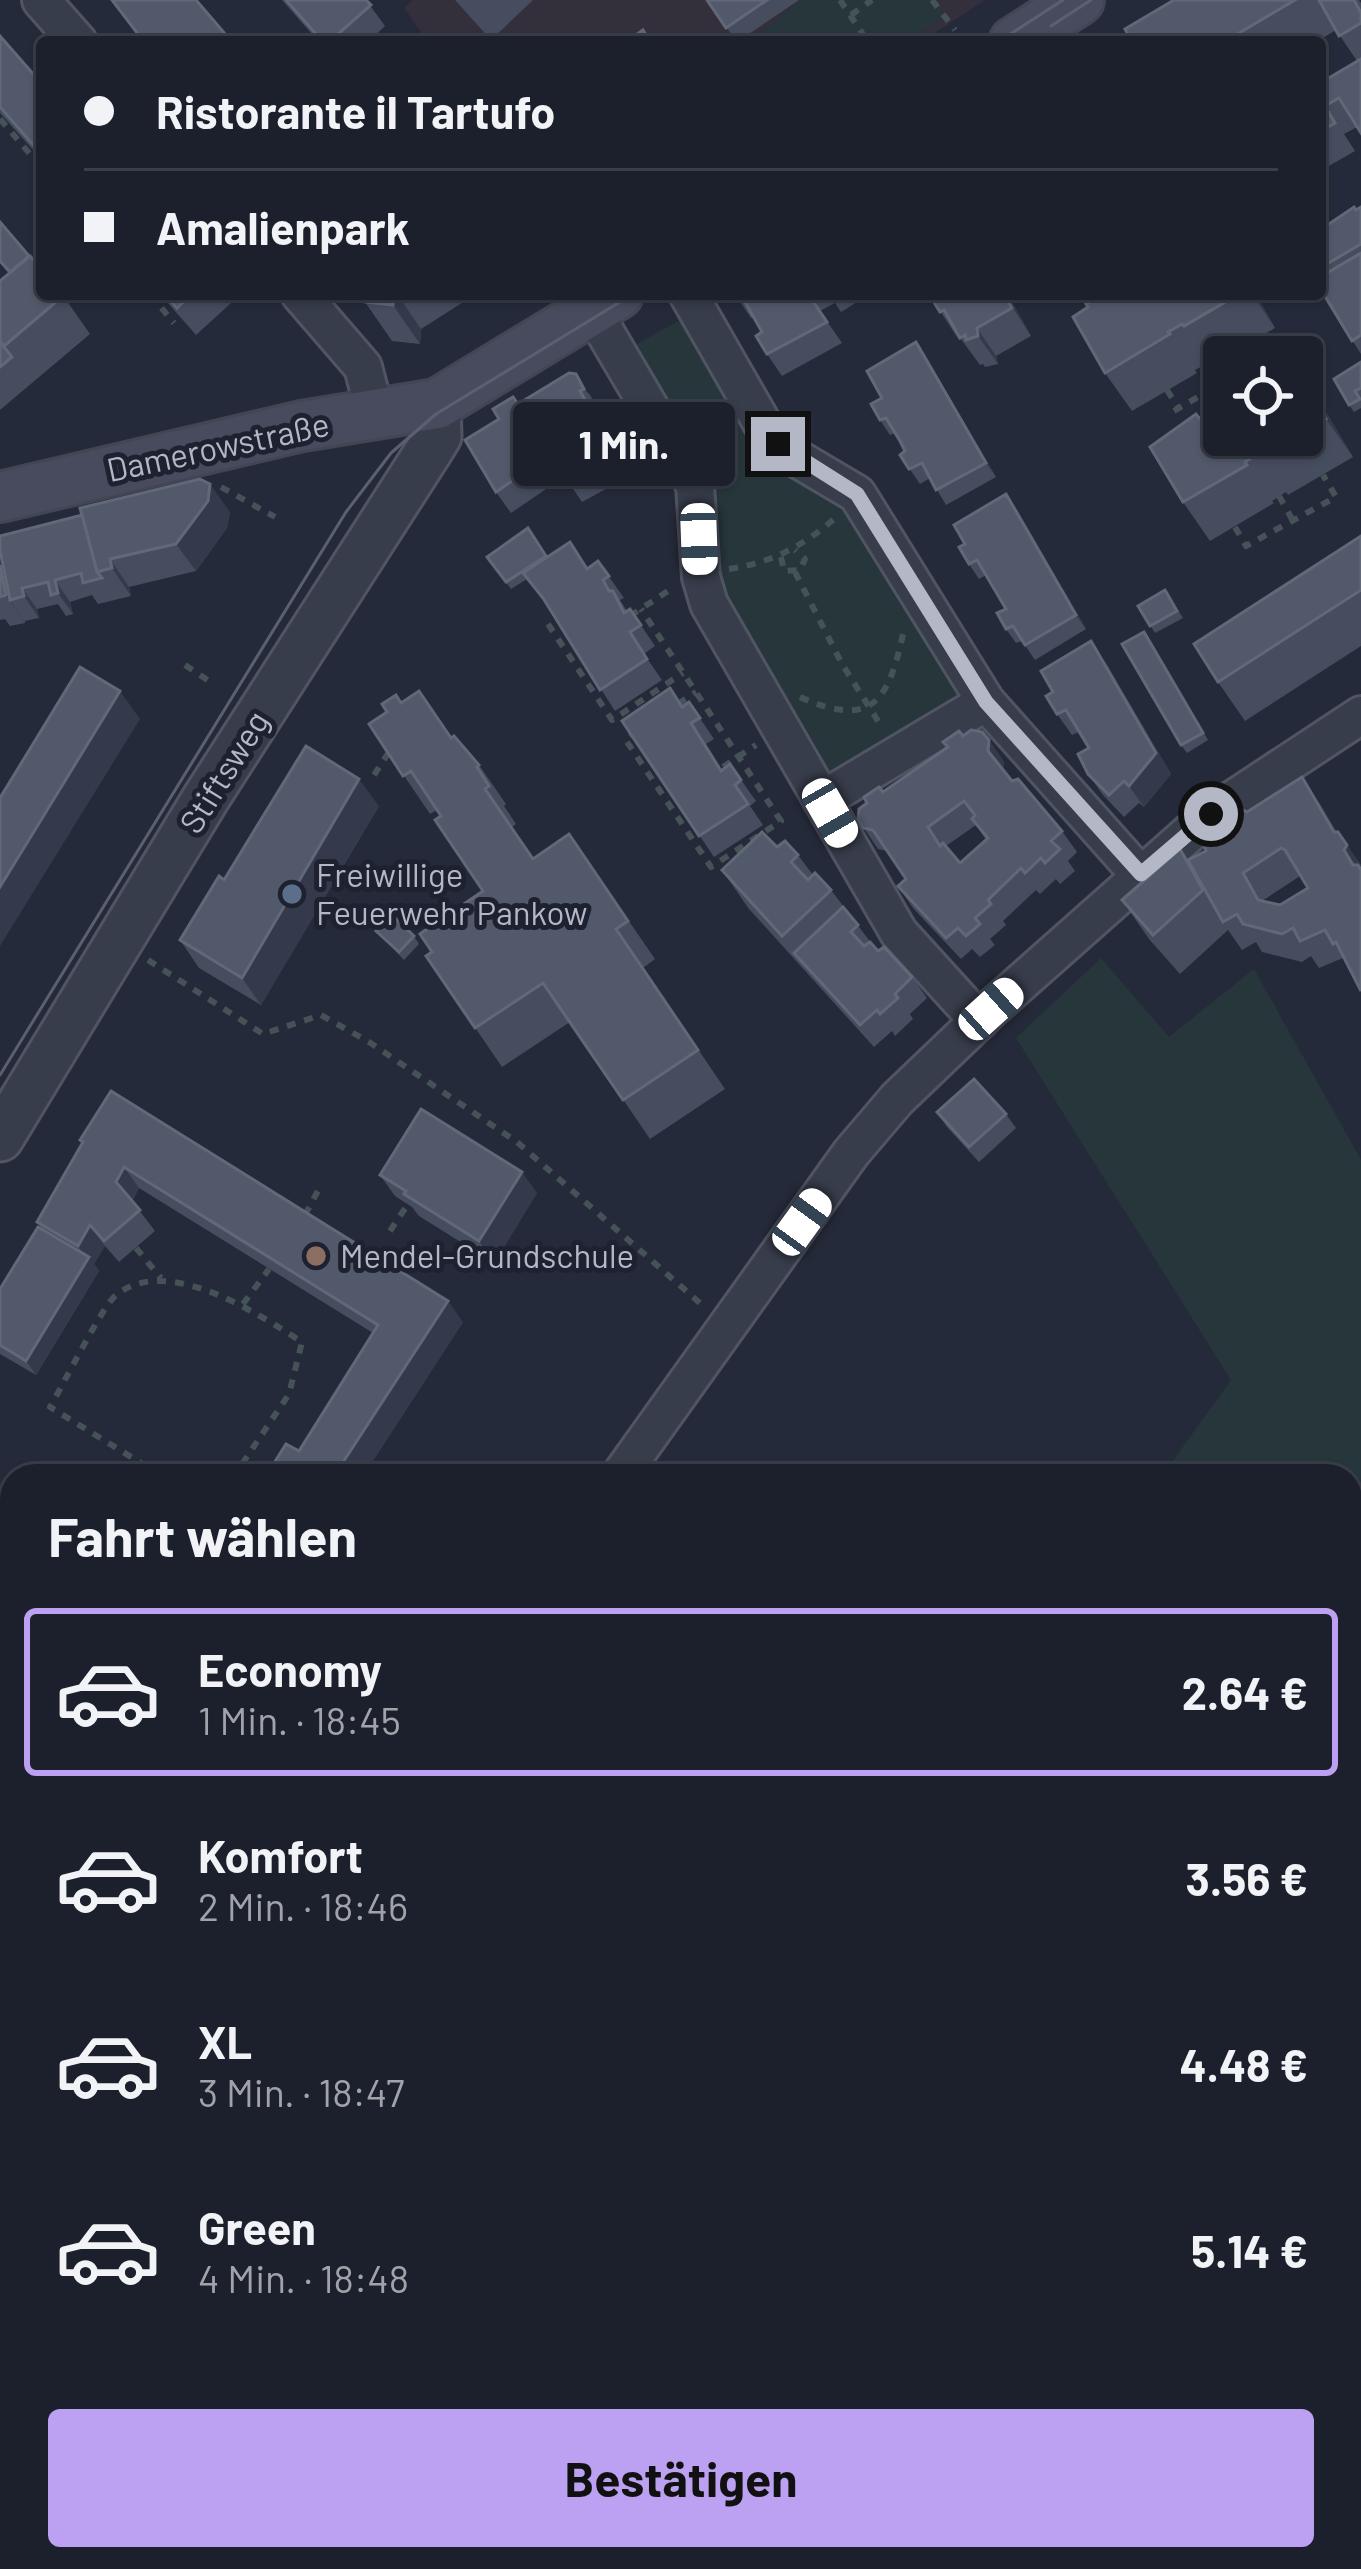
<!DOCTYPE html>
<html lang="de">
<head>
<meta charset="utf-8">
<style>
  :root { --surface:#1c202c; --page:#252834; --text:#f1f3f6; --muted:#a0a3a9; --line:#3a3e48; --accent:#bca0f2 }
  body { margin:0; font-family:Barlow,sans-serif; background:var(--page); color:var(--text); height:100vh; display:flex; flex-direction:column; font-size:45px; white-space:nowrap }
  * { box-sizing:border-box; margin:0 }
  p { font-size:39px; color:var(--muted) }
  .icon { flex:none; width:66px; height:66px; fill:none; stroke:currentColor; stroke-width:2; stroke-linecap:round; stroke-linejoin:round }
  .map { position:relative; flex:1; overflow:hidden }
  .side { position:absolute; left:0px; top:1464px; width:1362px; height:1107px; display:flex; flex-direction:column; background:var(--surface); border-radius:36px 36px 0 0; box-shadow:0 3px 9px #0004,0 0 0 3px var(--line) }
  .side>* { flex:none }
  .banner { position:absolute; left:36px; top:36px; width:1290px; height:264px; border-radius:12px; box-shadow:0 3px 9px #0004,0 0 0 3px var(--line); display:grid; align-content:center; height:264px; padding:0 48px; background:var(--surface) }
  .fabs { position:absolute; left:1203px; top:336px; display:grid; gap:24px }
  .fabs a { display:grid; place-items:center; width:120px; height:120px; border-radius:12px; background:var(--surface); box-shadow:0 3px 9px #0004,0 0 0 3px var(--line); font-size:60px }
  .end { position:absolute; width:54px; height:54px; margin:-27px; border:15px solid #b4b8c6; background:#111; box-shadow:0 0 0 6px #111 }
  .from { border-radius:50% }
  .bubble { position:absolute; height:84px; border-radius:12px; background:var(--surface); box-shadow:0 3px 9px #0004,0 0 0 3px var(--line); font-size:39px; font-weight:700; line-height:84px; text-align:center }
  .car { position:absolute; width:36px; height:72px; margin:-36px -18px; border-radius:15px; box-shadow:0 0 9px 3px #0007; background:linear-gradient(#fff 24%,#345 0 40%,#fff 0 76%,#345 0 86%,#fff 0) }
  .banner b { display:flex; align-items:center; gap:42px; height:114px; font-size:45px }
  .banner b+b { border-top:3px solid var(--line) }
  .banner i { width:30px; height:30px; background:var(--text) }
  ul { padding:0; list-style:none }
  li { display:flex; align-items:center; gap:36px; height:168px; margin:0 24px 18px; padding:0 24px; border:6px solid transparent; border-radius:12px }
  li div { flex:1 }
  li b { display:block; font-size:45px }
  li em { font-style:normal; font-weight:700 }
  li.on { border-color:var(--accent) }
  li>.icon { width:108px; height:108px; stroke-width:1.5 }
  h2 { padding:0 48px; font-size:54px; line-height:144px }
  .primary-button { display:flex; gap:24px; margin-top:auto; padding:24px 48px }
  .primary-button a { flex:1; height:138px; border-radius:12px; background:var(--accent); color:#111; font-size:48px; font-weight:700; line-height:138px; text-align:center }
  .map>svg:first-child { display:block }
  .medical { fill:#33303c }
  .green { fill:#27363b }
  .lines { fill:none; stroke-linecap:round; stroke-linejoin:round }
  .service-casing { stroke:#515563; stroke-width:24 }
  .minor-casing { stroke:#515563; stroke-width:42 }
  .tertiary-casing { stroke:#515563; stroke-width:51 }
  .secondary-casing { stroke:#424654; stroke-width:54 }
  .path { stroke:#455358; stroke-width:6; stroke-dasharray:9 9; stroke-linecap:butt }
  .service { stroke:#383d4b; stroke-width:18 }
  .minor { stroke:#383d4b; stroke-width:36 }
  .tertiary { stroke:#383d4b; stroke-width:45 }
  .secondary { stroke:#474b5d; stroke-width:48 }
  .tram { stroke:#5b6071; stroke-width:3 }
  .wall { fill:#464d5f; fill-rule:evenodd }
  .shaded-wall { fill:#343a4b }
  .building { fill:#52596a; stroke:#616878; stroke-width:3; fill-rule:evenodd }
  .route { stroke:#b4b8c6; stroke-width:15 }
  .service-dot { fill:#5c6f8a; stroke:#1e2230; stroke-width:4.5 }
  .education-dot { fill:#8d6e63; stroke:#1e2230; stroke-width:4.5 }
  .labels { text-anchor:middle; stroke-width:10; stroke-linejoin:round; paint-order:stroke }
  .street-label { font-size:33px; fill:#b4b8c6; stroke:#1e2230 }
  .poi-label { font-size:33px; fill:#b4b8c6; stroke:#1e2230; text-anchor:start }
</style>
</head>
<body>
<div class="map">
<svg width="1361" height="2569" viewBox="0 0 1361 2569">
  <rect width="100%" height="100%" fill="#252a3a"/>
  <path class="medical" d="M413,0H985L921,42H428L404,8Z"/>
  <g class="green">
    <path d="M801,0H932L945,16L907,42H750Z"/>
    <path d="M682,319L857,515L965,695L826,779L718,598L630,348Z"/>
    <path d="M1101,958L1169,1037L1254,969L1361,1160V2569H0V2411L12,2394V2559H1350V1476H1162L1231,1380L1016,1038Z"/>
  </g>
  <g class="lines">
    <defs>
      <path id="service" d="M0,2227L12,2236"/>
      <g id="minor">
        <path d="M41,0L78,42"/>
        <path d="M300,294L363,367L375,413"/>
        <path d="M688,294L766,430L791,455L857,494L986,702L1140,875"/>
        <path d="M592,310L695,485L701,577L709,604L899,933L979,1021"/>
        <path d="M822,800L986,702"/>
        <path d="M620,1476L851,1153L897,1099L991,1009L1211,814L1361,715"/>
        <path d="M0,2345L12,2328"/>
      </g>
      <path id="tertiary" d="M0,1138L206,798L430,449L438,436L437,404"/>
      <g id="secondary">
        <path d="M1014,42L1079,0"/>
        <path d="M0,497L302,426L437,404L618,294"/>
      </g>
    </defs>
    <use href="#service" class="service-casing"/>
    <use href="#minor" class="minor-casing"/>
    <use href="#tertiary" class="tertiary-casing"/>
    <use href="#secondary" class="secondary-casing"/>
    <g class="path">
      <path d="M840,0L868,42"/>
      <path d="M932,0L955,30"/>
      <path d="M851,15L872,0"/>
      <path d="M0,119L42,168"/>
      <path d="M150,294L174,323"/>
      <path d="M1247,344L1255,357"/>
      <path d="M1202,366L1224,402"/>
      <path d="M1167,390L1179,409"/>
      <path d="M1174,411L1224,382"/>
      <path d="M221,487L275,517"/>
      <path d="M1279,496L1292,519"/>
      <path d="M1235,527L1246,546L1336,497L1323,475"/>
      <path d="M781,557L784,571L800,570L805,559L795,550"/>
      <path d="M729,569C770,563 802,547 834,519"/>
      <path d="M795,572L842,664L883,729"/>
      <path d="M630,616L671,589"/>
      <path d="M548,624L612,720L683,673"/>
      <path d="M185,665L209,681"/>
      <path d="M800,697C876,731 889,697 904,630"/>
      <path d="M678,704L696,692"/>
      <path d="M637,731L625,739L711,867L781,821L641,609"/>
      <path d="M723,767L756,745"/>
      <path d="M374,775L391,749"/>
      <path d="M148,960L263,1034L321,1015L369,1042L517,1142L701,1304"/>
      <path d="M305,1215L320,1187"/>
      <path d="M390,1231L408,1204"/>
      <path d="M136,1248L161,1278"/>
      <path d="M243,1304L269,1269"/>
      <path d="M162,1476L50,1407C62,1387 103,1305 116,1295C167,1254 257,1313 302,1342L289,1394L234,1476"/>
      <path d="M0,1611L12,1620"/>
      <path d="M0,1950L12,1960"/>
      <path d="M0,2071L12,2052"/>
      <path d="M0,2517L12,2541"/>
      <path d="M21,2559L26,2569"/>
      <path d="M145,2559L150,2569"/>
      <path d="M535,2559L540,2569"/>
    </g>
    <use href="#service" class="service"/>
    <use href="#minor" class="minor"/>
    <use href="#tertiary" class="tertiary"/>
    <use href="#secondary" class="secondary"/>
    <g class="tram">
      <path d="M1051,26L1091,0"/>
      <path d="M998,42L1063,0"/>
      <path d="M0,1075L346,512L391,453L436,414L633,294"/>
    </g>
  </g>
  <g class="wall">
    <path d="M282,0H366L385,26L368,42H319Z"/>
    <path d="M455,0H533L491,40Z"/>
    <path d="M707,0H799L737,42Z"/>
    <path d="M1174,0H1359L1361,3V133L1357,127L1344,134L1355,151L1320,171V98L1357,61L1336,30L1316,42H1132Z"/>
    <path d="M0,36L42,84V160L0,113Z"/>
    <path d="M1361,207V354L1320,290V230Z"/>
    <path d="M0,222L62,294L90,334L0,410V281L9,274L0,263Z"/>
    <path d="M160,294H224L231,303L196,335Z"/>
    <path d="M366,294H476L421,329L420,344L392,341L365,302Z"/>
    <path d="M735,294H878L864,302L862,299L841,312L835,303L820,311L842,343L782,376L767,354L762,332L754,317L751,318Z"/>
    <path d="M929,294H1007L1031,336L996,356L998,364L985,367L983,364L980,365L961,339L959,340Z"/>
    <path d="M1103,294H1256L1275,328L1211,365L1209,362L1195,370L1197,373L1132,411L1105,373L1088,307Z"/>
    <path d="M926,357L996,477L946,505L930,478L920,484L900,455L905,451L895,433L890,435L880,420L882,398Z"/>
    <path d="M1361,362V408L1354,412L1349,405Z"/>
    <path d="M569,373L590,395L599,410L595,413L630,476L582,502L559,468L546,475L552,485L511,513L496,492L518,404Z"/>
    <path d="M1302,376L1320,402L1353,457L1288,495L1286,492L1272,501L1274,503L1210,541L1183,502L1199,418L1224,435H1302Z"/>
    <path d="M1016,508L1086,629L1035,660L1022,641L1016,643L1006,629V609L986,575L979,579L969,564Z"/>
    <path d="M230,512L227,528L196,571L129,587L131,596L98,604L92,595L70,602L73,614L66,616L58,604L37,609L39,618L25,621V623L10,626L5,619L0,620V536Z"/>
    <path d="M1361,536V646L1245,721L1218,682Z"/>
    <path d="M487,557H547L588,568L598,561L624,598L620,600L627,611L630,609L655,646L644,654L662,680L615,711L550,610L527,579L511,589Z"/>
    <path d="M1165,590L1183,618L1155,633L1138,606Z"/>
    <path d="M1149,639L1208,740L1187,753L1181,745Z"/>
    <path d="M1106,663L1171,774L1144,807L1139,803L1124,817L1103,795L1088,774L1089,748L1079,732L1072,735L1057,714Z"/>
    <path d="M689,702L714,739L706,744L722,770L741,780L756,801L750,806L763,825L714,857L622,721L683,706Z"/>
    <path d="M402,703L452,737L479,765L506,804L504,806L516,824L512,827L534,859L569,834L655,959L643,968L725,1089L650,1139L570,1022L502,1067L426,956L432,952L483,891L437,810L430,814L369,724Z"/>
    <path d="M963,736L989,740L1004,762L1003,770L1062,831L1077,852L1068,861L1075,871L1060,884L1056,879L1040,894L1036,890L1003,921L1006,925L990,939L995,945L980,957L972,949L961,959L913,908L898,886L906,879L887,851L878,849L858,819L883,792ZM976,825L986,840L960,863L946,846Z"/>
    <path d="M1302,777L1337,832L1361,865V991L1343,958L1319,968L1311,956L1302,962L1262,952L1256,942L1242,950L1228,930L1180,974L1149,939L1122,900L1206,851L1218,831ZM1300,876L1308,888L1280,905L1262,901Z"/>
    <path d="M379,806L261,1005L199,968L180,940L224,880Z"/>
    <path d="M777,847L798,855L813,875L831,890L872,944L912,977L927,998L910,1014L913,1019L895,1036L892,1031L874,1047L749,909L722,870Z"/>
    <path d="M376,931L414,936L419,944L404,960Z"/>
    <path d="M937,1112L1006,1114L1016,1128L979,1162L947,1127Z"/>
    <path d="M80,1140L463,1322L363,1476H266L299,1451L373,1333L139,1188L132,1201L155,1231L119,1262L105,1246L94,1264L99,1271L36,1375L0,1354V1289L42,1229L37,1222L82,1143Z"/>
    <path d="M380,1175L537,1193L494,1263L419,1216L412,1207L395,1196Z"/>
    <path d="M0,1648L12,1657V1727L0,1718Z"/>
    <path d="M12,1793V1883L0,1870V1811Z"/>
    <path d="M12,2088V2218L0,2209V2105Z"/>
  </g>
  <g class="shaded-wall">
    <path d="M394,294H397L421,329L420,344L393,305Z"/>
    <path d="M1004,294H1007L1014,305L1031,336Z"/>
    <path d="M1252,294H1256L1275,328Z"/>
    <path d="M977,328L996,356L998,364L978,336Z"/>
    <path d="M916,342L926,357L996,477L986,463Z"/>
    <path d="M1302,376L1320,402L1353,457L1326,419Z"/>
    <path d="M580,391L595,413L630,476L616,455Z"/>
    <path d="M210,484L230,512L227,528L196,571L176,544Z"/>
    <path d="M1006,494L1016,508L1086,629L1076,615Z"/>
    <path d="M0,540L10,600L25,623L6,595L0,565Z"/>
    <path d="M110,559L129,587L131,596L112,568Z"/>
    <path d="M55,580L70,602L73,614L58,593Z"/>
    <path d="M22,588L37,609L39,618L24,596Z"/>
    <path d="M1091,641L1106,663L1171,774L1144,807L1129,786Z"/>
    <path d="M120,691L140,719L0,946V887Z"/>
    <path d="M989,740L1004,762L1003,772L988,751Z"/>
    <path d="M1302,777L1321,805L1346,847L1338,832L1361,865V876Z"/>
    <path d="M359,779L379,806L261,1005L242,978Z"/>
    <path d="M124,1167L139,1188L130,1203L116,1182Z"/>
    <path d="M522,1172L537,1193L494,1263L479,1241Z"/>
    <path d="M90,1225L105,1246L94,1264L99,1271L36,1375L26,1361L87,1259L78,1246Z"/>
    <path d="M448,1301L463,1322L363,1476H338L336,1473Z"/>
    <path d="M0,1984L10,1999L0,2014Z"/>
    <path d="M12,2166V2216L0,2199V2183Z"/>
  </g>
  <g class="building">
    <path d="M112,0H196L232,42H144Z"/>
    <path d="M286,0H366L371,5L329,42H323Z"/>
    <path d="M707,0H767L726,28Z"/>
    <path d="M1174,0H1295L1224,42H1132L1125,29Z"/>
    <path d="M1319,0H1354L1361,13V23L1339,36Z"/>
    <path d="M643,30L650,42H626Z"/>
    <path d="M0,36L42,84V155L0,107Z"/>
    <path d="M1361,59V133L1339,98L1325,106L1335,123L1320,132V98L1324,96L1322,82Z"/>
    <path d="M1354,207L1356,210L1361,207V244L1320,268V230Z"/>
    <path d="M0,222L29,256L10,272L0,261Z"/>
    <path d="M1361,253V335L1352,341L1320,288V277Z"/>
    <path d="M30,256L42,270V294H62L63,296L4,346L0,341V281Z"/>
    <path d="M164,294H191L177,308Z"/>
    <path d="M366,294H394L393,305L365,302Z"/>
    <path d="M735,294H808L827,322L767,354L756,336L762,332L741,295L736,297Z"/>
    <path d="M929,294H1004L1012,308L977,328L978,336L966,340L965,335L960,338L944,310L940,312Z"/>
    <path d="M1103,294H1239L1184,326L1182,324L1168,332L1170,334L1105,373L1073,317L1088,307L1086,304Z"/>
    <path d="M0,342L12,357L0,367Z"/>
    <path d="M916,342L986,463L936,490L922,463L909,469L900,455L905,451L900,441L886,418L880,420L871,404L882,398L867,371Z"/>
    <path d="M1361,362V388L1355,391L1360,399L1349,405L1334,379Z"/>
    <path d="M569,373L576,374L584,389L580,391L616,455L567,480L546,446L531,454L537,464L496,492L465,440L499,419L493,409L513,397L518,404Z"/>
    <path d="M1302,378L1326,419L1302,432Z"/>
    <path d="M1224,408V435H1298L1261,456L1259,453L1245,462L1247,465L1183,502L1150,447L1196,414L1199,418Z"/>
    <path d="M200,479L210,484L208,501L176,544L110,559L112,568L97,572L80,508Z"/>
    <path d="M1006,494L1076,615L1025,645L1013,626L1006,629L997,613L1006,609L977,560L969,564L959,547L965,544L954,525Z"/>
    <path d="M82,515L97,572L102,578L83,583L81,573L55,580L58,593L51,595L48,582L22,588L24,596L10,600L0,550V536Z"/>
    <path d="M528,528L546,556L506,582L487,557Z"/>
    <path d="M1361,536V590L1218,682L1194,644Z"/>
    <path d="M570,542L587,569L598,561L609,576L603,580L609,591H613L624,613L630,609L641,625L630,632L647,659L600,690L543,598L523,573Z"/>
    <path d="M0,565L6,595L0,597Z"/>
    <path d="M1165,590L1177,611L1150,626L1138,606Z"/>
    <path d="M1144,632L1203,733L1181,745L1122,644Z"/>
    <path d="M1091,641L1156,753L1129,786L1124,781L1109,795L1088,774L1078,754L1089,748L1066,710L1057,714L1046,696L1053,692L1041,671Z"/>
    <path d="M80,667L120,691L0,887V798Z"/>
    <path d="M670,688L682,707L689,702L700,718L691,723L721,771L730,764L741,780L735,785L748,804L699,836L622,721Z"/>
    <path d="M419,691L451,738L454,736L479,765L477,767L489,786L485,789L533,859L569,834L628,921L616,929L698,1050L623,1100L543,983L475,1028L426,956L432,952L420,934L483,891L435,820L441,816L411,771L403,776L369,724L387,712L382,704L396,695L401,703Z"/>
    <path d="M971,730L982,732L989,740L988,751L1012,781L1018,779L1062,831L1051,841L1060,849L1045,863L1041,858L1025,873L1021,868L988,900L991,904L975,918L980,924L966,936L958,928L946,938L898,886L906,879L873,830L863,828L858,819L859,809L867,803L864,797L879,787L883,792L948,747L943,742L959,731L963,736ZM964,801L975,815L972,819L988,838L960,863L943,843L940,846L928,827Z"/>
    <path d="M306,746L359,779L242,978L180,940L219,876L224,880Z"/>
    <path d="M1302,777L1334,832H1338L1347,845L1344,850L1353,865H1358L1361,870V991L1336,942L1333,944L1325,930L1300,941L1293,928L1282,934L1243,924L1237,914L1223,922L1188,860L1206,851L1202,837L1218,831L1231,823V818L1243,810L1247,812ZM1281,848L1285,850L1308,888L1280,905L1258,900L1243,873Z"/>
    <path d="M762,832L777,847L785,841L798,855L791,862L808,880L815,873L831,890L782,936L722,870Z"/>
    <path d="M1180,849L1203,890L1153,935L1122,900Z"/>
    <path d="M843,907L858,925L851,932L864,946L870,942L878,951L884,947L912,977L895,994L898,998L880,1014L877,1010L860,1025L794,953Z"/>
    <path d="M392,915L414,936L399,952L376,931Z"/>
    <path d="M974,1079L1006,1114L969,1147L937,1112Z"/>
    <path d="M111,1091L448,1301L336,1473L341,1476H266L286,1444L299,1451L378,1325L124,1167L116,1182L140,1210L104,1241L90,1225L78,1246L37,1222L83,1142L80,1140Z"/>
    <path d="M421,1109L522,1172L479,1241L404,1194L406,1191L380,1175Z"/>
    <path d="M38,1227L89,1257L26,1361L0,1345V1289Z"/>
    <path d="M0,1648L12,1657V1713L0,1704Z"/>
    <path d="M12,1793V1863L0,1855V1811Z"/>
    <path d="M1361,1912V1994L1350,1978V1920Z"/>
    <path d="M12,2088V2166L0,2183V2105Z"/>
    <path d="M1361,2247V2338L1350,2322V2254Z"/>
  </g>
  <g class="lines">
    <path class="route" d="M778,444L857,494L986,702L1141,874L1211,814"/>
  </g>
  <circle class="service-dot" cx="292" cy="894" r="12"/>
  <circle class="education-dot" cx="316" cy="1256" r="12"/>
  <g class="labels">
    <g class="street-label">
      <text transform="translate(218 447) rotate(-12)" y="12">Damerowstraße</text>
      <text transform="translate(224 772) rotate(-58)" y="12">Stiftsweg</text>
    </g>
    <g class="poi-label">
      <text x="316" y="887">Freiwillige<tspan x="316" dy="38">Feuerwehr Pankow</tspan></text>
      <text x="340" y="1268">Mendel-Grundschule</text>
    </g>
  </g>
</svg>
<div class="fabs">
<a><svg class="icon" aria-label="locate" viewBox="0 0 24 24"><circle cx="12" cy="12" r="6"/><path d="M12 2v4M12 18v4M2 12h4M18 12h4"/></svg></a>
</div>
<i class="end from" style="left:1211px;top:814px"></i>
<i class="end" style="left:778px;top:444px"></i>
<div class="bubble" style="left:513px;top:402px;width:222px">1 Min.</div>
<i class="car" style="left:699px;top:539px;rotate:178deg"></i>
<i class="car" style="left:830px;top:813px;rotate:150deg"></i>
<i class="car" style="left:991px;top:1009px;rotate:48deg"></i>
<i class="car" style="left:802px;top:1222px;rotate:36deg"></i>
<div class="banner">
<b><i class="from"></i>Ristorante il Tartufo</b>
<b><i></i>Amalienpark</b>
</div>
<section class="side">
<h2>Fahrt wählen</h2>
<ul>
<li class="on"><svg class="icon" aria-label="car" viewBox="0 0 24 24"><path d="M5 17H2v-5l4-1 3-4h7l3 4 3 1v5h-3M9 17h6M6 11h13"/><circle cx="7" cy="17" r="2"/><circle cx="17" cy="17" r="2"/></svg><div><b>Economy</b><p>1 Min. · 18:45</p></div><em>2.64 €</em></li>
<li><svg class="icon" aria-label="car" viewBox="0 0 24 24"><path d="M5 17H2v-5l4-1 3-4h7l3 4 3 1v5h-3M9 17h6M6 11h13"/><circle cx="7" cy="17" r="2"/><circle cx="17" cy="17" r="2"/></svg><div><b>Komfort</b><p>2 Min. · 18:46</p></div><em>3.56 €</em></li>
<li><svg class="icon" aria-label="car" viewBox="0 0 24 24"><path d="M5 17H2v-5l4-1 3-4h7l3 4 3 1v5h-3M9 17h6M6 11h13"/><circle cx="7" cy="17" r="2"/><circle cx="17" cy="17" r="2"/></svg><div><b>XL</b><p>3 Min. · 18:47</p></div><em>4.48 €</em></li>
<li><svg class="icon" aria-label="car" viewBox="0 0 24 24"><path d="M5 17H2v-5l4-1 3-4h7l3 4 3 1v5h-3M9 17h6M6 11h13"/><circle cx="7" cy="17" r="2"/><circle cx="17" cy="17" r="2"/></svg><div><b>Green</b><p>4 Min. · 18:48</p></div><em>5.14 €</em></li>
</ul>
<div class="primary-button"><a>Bestätigen</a></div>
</section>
</div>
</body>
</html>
